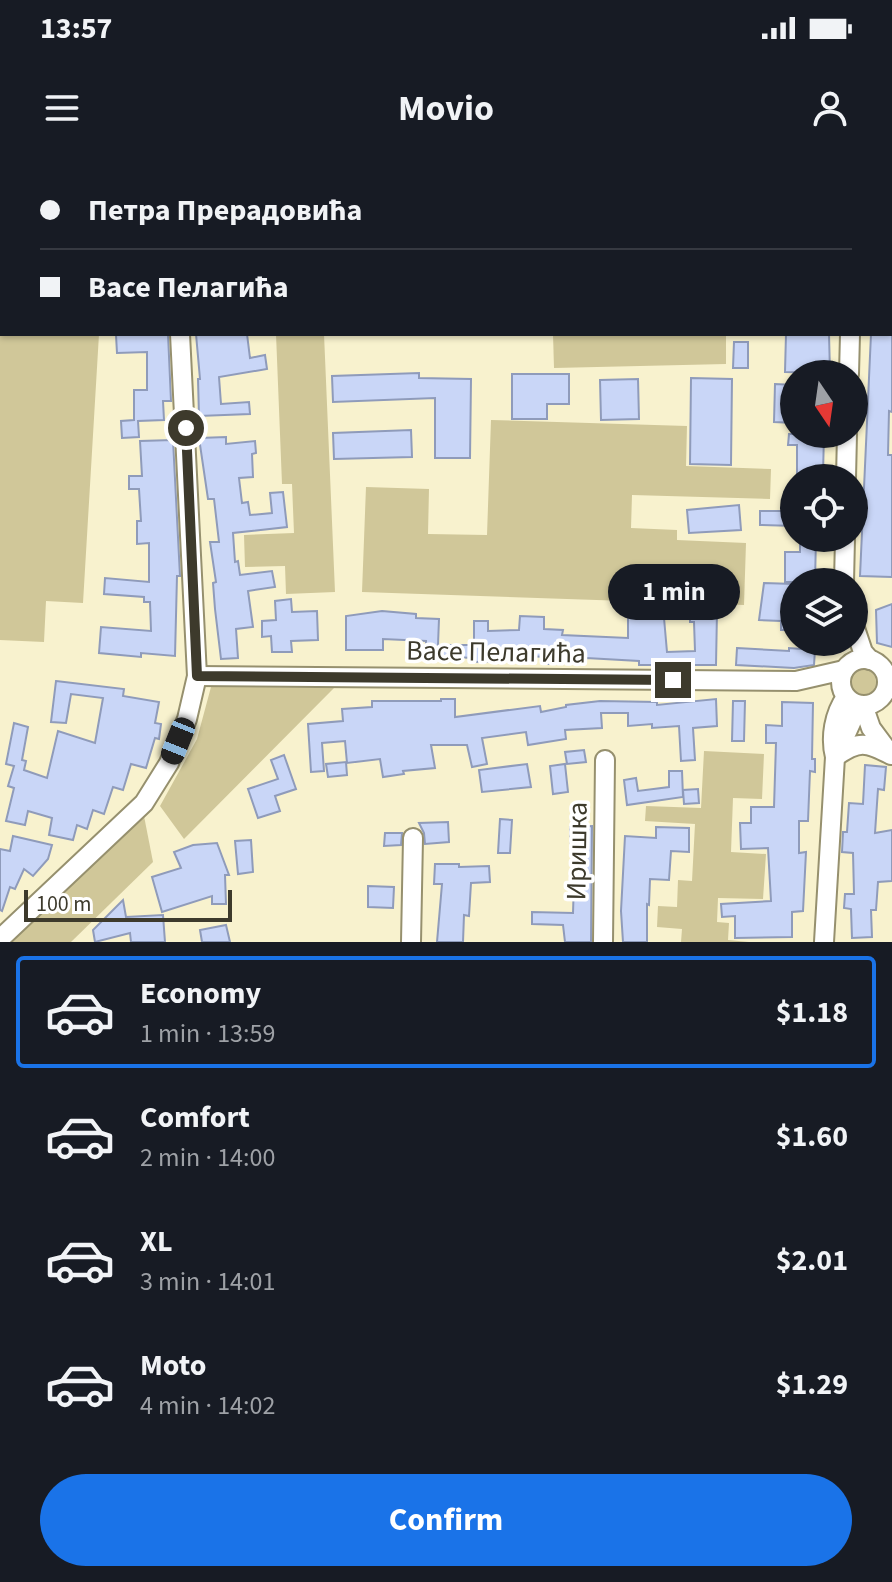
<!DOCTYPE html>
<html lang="en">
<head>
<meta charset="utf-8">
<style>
  :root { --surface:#171b24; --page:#242831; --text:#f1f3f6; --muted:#9ea1a6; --line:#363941; --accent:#1a73e8 }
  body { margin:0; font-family:"Source Sans 3",sans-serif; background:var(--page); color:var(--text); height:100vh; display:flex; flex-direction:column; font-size:30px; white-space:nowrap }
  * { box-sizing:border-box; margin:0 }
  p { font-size:26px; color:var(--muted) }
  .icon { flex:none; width:44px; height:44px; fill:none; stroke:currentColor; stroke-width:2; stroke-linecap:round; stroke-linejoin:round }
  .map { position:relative; height:782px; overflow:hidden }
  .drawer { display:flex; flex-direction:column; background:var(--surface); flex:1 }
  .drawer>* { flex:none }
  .banner { position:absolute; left:0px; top:0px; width:892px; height:176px; box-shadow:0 2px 6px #0004; display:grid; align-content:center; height:176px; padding:0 40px; background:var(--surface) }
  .needle { width:52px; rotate:167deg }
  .fabs { position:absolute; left:780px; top:200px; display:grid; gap:16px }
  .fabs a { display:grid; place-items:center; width:88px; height:88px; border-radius:50%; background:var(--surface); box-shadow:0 2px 6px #0004; font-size:40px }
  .scale { position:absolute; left:24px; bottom:20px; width:208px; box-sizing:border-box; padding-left:8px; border:4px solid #3d3a2c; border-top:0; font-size:22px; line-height:28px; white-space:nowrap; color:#3d3a2c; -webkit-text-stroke:6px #fff; paint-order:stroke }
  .end { position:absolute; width:36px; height:36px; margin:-18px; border:10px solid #3d3a2c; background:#fff; box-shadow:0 0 0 4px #fff }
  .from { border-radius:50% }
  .bubble { position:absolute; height:56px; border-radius:28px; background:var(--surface); box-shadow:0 2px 6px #0004; font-size:26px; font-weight:700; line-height:56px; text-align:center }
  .car { position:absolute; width:24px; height:48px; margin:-24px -12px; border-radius:10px; box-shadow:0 0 6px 2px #0007; background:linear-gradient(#222 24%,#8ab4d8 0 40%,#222 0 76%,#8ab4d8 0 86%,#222 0) }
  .banner b { display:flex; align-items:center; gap:28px; height:76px; font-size:30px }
  .banner b+b { border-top:2px solid var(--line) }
  .banner i { width:20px; height:20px; background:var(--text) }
  ul { padding:14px 0 0; list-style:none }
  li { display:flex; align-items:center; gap:24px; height:112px; margin:0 16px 12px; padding:0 24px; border:4px solid transparent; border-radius:8px }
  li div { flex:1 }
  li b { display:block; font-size:30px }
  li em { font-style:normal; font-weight:700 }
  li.selected { border-color:var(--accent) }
  li>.icon { width:72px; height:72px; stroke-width:1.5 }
  .cta { display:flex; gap:16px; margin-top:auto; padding:16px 40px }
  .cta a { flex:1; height:92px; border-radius:48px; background:var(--accent); color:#fff; font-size:32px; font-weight:700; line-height:92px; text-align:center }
  .status { display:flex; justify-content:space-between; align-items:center; height:56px; padding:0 40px; background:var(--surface); direction:ltr }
  .status svg { height:22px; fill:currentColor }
  header { display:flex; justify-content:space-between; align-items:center; height:104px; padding:0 40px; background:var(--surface); font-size:36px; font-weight:700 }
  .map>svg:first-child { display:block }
  .green { fill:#d0c799 }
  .building { fill:#c9d6f7; stroke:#8f9bba; stroke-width:2 }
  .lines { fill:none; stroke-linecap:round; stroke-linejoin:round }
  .minor-casing { stroke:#96906e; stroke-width:22 }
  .minor { stroke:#fff; stroke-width:18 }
  .route { stroke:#3d3a2c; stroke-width:10 }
  .labels { text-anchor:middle; stroke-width:7; stroke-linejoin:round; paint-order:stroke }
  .street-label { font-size:28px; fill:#3d3a2c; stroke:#fff }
</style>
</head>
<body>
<div class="status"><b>13:57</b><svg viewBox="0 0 49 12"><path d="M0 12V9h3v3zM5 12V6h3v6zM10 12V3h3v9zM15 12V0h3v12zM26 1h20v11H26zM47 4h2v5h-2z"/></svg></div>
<header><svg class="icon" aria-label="menu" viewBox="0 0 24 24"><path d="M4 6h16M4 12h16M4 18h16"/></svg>Movio<svg class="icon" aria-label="person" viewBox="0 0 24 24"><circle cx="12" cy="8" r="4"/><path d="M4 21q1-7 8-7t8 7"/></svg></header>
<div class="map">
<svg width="892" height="782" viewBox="0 0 892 782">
  <rect width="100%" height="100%" fill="#f8f2ce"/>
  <g class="green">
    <path d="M0,71L2,174H99L83,443L46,441L44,482L0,480Z"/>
    <path d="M276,174H324L335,432L286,434L285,406L245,407L244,375L294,373L292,324H282Z"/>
    <path d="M553,174H726V204L554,208Z"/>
    <path d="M491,260L687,266L686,306L771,309L770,339L632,335L631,368L677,370V380L746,383L744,445L362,432L366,327L429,329L428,374L487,375Z"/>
    <circle cx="863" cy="522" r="13"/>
    <path d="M211,527L334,528L184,679L160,646L197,579Z"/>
    <path d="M704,591L764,594L762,639L733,638L731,692L766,694L763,739L718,738L717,762L729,763L728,780L749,782H681L682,769L657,767L658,746L677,747L678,720L692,721L695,664L645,661L646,646L701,648Z"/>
    <path d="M144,656L153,702L71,782H8Z"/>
  </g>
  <g class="building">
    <path d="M168,174L171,241H163L164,260L138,261L139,277L122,278L121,261L134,260V230H147V192L117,193L116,175Z"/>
    <path d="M196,174H247L250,198L265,195L267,209L219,217L221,244L249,242L250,254L199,256L198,219H200Z"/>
    <path d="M786,174H829L830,213L785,212Z"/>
    <path d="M871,174H892V252L889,251L888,295H892V417L860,416Z"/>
    <path d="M734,182H748V208H733Z"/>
    <path d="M419,213V218L471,219L470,298H435V238L333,242L332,216Z"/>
    <path d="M512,214H569V244H547V259H512Z"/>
    <path d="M691,218L732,219L731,305L690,304Z"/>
    <path d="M638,219L639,259L601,260L600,220Z"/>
    <path d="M775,224L794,225V263L774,262Z"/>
    <path d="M411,270L412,297L334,299L333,273Z"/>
    <path d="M789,274H824L823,314L797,313V285H788Z"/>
    <path d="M226,277V284L255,281L256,293L252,294L253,317L239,318L242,343L248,342L250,355L272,353L270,333L283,332L287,367L233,373L235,402L238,401L240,415L272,411L275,427L248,431L253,467L236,469L238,498L221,499L215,449L213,423L216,422L210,382H219L214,339H208L199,278Z"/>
    <path d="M173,280L180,416H177L175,496L141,493V497L99,493L101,467L151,471L150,442H144V437L104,434L105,418L149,422V383L137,384V361H141L139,329H129V316H142L140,281Z"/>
    <path d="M739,345L741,370L689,373L687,350Z"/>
    <path d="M760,351H794V366L760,365Z"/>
    <path d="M800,378H816L815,422H785V392H800Z"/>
    <path d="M764,423L794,424V470H781V461L759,460Z"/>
    <path d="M291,439L292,452L317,451L318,480L291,481L292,492H272L271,476L262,477V461L276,460L275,441Z"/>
    <path d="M892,444V487L877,483L876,450Z"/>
    <path d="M382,451L416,454V458L439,459L438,485H474V461H488V471L519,470L520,456L544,457V469L563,470L562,475L628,478V457L664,458L667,492L695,491L694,462H690V451L717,452L716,505H639V501L586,498L561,499L560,504H547V497L505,495V501L474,502V498L426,496V481L383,479V490H346V456Z"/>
    <path d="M737,488L789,491V488L815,490L814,505L794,508L736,505Z"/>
    <path d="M56,521L124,529L123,536L159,542L155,563L161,564L159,579L155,578L146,608L131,604L123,630L113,627L104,654L93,650L87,669L77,665L73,680L49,675L52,658L28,651L25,665L6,661L14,628L8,626L14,606L6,604L14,563L28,567L22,600L26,601L24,610L47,618L58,571L95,583L103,538L71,534L66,563L51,562Z"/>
    <path d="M441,539H455V557L540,546L541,552L566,547V545L600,541L657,542V545L716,539L717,566L693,568L695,600L681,601L679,566L652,568V564L628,566V553H601L602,568L565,570L566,579L528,585L526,572L482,578L487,604L472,607L467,585H431L435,608L403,611L404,614L383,617L380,599L347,603L345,581L322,583L324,611L311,612L308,564L343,561L342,549L372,547V541H441Z"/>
    <path d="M733,541H745L744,581H732Z"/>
    <path d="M782,542L813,543L812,599H815V612L810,611L808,661H799V693L806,692L803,751L792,752V777L735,778V756L722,757L721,744L771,741L768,688L741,689L740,663H751V647H774L776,583H766V565L782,566Z"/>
    <path d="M584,590L586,602L567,604L565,592Z"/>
    <path d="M284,595L296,629L275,636L280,651L258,658L248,629L278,619L271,600Z"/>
    <path d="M346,602L347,615L328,617L326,604Z"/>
    <path d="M527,604L531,627L482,632L479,610Z"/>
    <path d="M565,604L568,632L553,634L550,606Z"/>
    <path d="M865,605L886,607L884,630L878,629L875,673L892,670V721L878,722L876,750H871L872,777L852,778L851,749L844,748L845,734H854L853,693L842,692L843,672H847L849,643L863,644Z"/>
    <path d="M669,611H682L683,637L627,645L624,620L636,618L638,631L669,627Z"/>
    <path d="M698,629L699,643L684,644L683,630Z"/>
    <path d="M500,659L512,660L510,693H498Z"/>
    <path d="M448,662L449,682L425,684L424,673L419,663Z"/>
    <path d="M592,666L591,782H565L563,765L532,764V752L573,753L575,688H571L570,667Z"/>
    <path d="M656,667L689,668V692L671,691L669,720L650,719L649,745L647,744V782H623L621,751L625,676L656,678Z"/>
    <path d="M385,673H402L401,685L384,686Z"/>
    <path d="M13,676L52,685L48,699L33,716L24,709L15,729L10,727L2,751L0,750V689L10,691Z"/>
    <path d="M251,680L253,712L238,714L235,681Z"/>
    <path d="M217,683L229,715H225L226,744H212V736L162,752L152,717L181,708L174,692L193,685Z"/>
    <path d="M435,704H459V707L489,706L490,722L471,723L469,756L464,755L463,782H437L442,724H434Z"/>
    <path d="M368,726L394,727L393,748L368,747Z"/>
    <path d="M123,740L126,757L163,755L165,782H131L130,773L95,782L93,770Z"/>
    <path d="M226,765L230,782H202L200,770Z"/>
  </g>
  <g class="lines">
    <defs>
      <g id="minor">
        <path d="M170,0V2"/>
        <path d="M857,0L858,2"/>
        <path d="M849,214L850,174"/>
        <path d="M846,318L847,274"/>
        <path d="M844,422L845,378"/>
        <path d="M854,465L863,492L870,500"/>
        <circle cx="864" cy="522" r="23"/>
        <path d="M197,516L796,521L844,510"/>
        <path d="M863,545L871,568L888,591"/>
        <path d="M837,594L859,545"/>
        <path d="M835,597C859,580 866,582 891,595"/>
        <path d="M0,779L144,643L169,603L187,559L197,516L180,174"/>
        <path d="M411,782L413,678"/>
        <path d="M603,782L605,600"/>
        <path d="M824,782L835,597C830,577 834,554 846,537"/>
      </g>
    </defs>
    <use href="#minor" class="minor-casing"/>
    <use href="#minor" class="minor"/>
  </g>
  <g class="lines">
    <path class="route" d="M186,268L197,516L673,520"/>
  </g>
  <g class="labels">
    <g class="street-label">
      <text transform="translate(496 491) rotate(1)" y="10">Васе Пелагића</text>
      <text transform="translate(576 691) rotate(-89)" y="10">Иришка</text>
    </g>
  </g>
</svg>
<div class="fabs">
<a><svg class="needle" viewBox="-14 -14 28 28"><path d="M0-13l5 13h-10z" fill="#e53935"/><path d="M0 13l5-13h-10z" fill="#9ea1a6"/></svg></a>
<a><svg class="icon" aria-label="locate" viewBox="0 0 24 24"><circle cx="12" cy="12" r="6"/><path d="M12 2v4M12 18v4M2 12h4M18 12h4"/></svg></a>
<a><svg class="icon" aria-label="layers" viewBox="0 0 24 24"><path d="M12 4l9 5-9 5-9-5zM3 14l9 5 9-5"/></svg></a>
</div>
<div class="scale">100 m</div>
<i class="end from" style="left:186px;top:268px"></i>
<i class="end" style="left:673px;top:520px"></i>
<div class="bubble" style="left:608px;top:404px;width:132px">1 min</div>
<i class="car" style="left:178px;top:581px;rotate:202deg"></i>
<div class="banner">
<b><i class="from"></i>Петра Прерадовића</b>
<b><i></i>Васе Пелагића</b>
</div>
</div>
<section class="drawer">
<ul>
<li class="selected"><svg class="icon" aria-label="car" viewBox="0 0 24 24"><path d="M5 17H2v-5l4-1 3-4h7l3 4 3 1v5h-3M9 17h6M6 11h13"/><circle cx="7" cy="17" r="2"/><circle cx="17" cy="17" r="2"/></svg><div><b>Economy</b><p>1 min · 13:59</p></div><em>$1.18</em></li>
<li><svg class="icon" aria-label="car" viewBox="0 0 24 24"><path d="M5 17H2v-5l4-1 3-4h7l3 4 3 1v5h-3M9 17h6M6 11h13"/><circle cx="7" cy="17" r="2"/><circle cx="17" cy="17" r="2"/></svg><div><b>Comfort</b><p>2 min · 14:00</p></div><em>$1.60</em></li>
<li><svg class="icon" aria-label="car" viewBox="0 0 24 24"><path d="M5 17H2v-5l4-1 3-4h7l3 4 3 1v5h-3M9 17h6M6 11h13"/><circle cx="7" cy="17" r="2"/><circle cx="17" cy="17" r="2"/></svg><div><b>XL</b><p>3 min · 14:01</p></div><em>$2.01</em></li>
<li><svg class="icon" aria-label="car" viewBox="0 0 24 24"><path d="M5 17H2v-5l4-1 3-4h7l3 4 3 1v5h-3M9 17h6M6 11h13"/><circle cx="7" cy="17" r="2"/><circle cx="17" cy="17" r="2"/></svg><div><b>Moto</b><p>4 min · 14:02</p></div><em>$1.29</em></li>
</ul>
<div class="cta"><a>Confirm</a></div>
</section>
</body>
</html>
